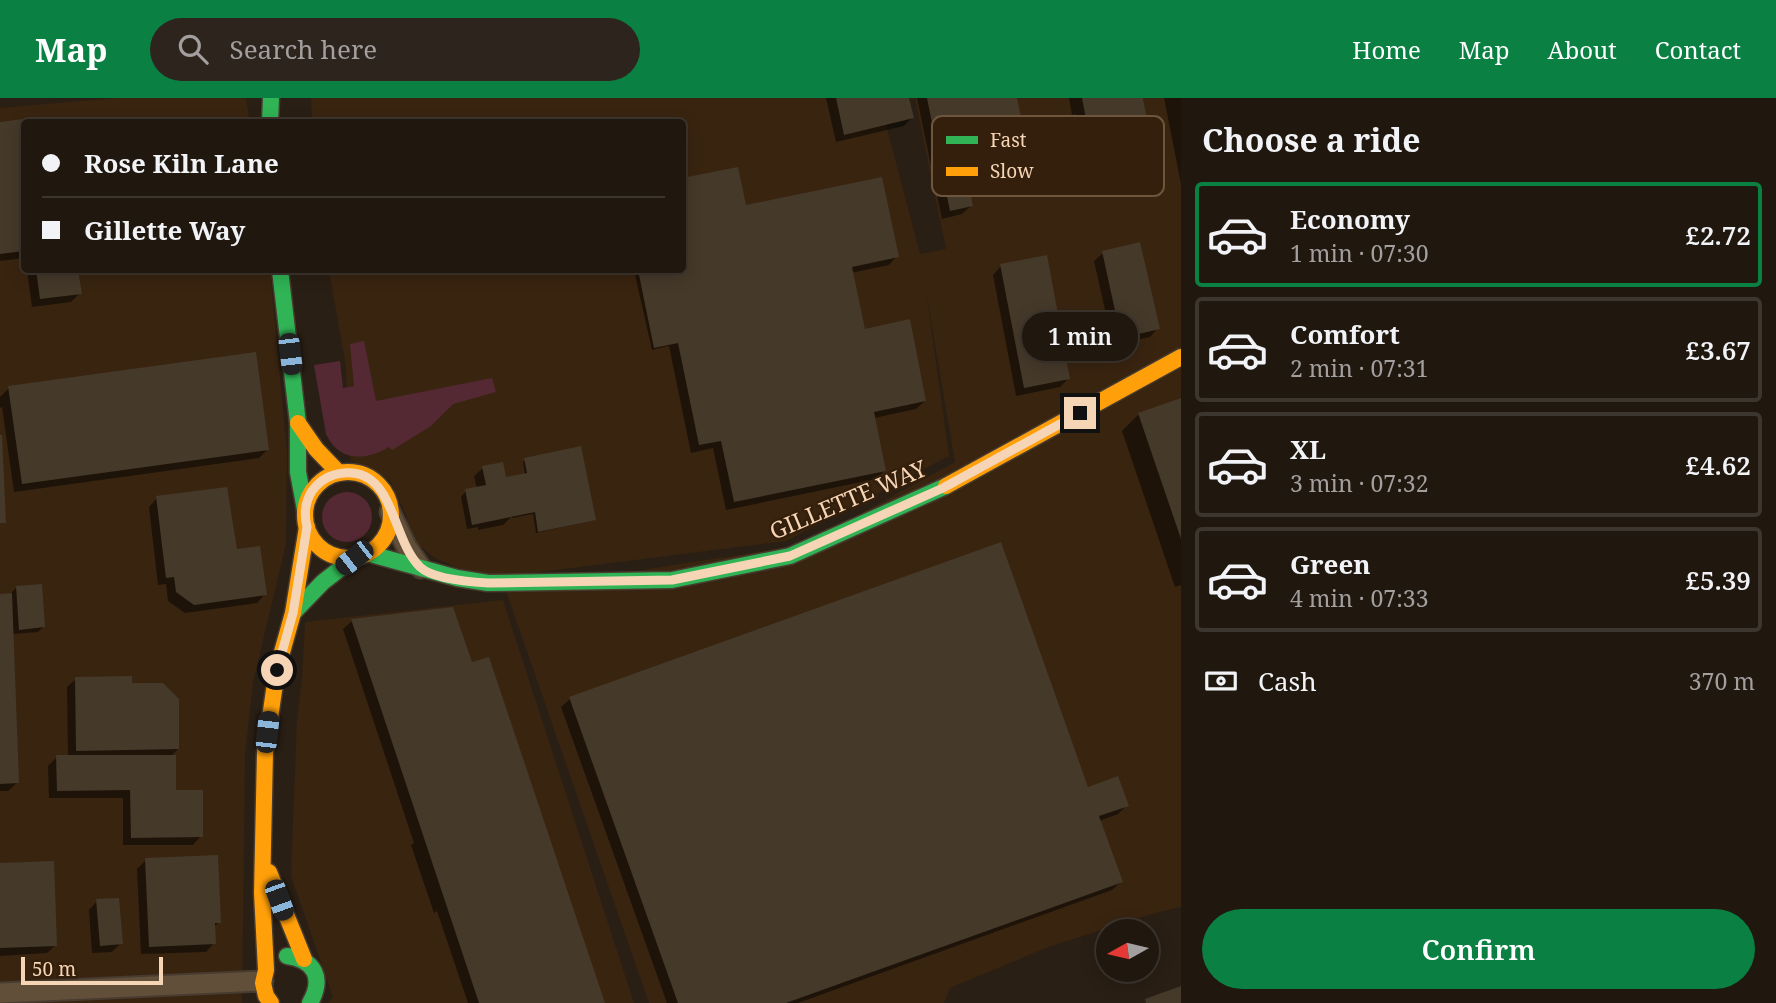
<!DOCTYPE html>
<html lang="en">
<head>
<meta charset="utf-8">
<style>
  :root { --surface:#20170f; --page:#2d241d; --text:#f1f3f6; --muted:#a29f9e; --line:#3d362f; --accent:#0b8043 }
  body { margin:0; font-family:"Noto Serif",serif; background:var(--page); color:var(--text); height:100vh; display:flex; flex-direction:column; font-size:26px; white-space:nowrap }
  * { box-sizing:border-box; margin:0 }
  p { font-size:23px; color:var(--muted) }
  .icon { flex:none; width:38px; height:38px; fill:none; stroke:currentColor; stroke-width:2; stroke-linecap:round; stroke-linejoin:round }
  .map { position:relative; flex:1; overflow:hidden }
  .details { display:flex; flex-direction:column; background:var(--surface); width:595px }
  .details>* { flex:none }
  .guide { position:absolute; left:21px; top:21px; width:665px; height:154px; border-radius:7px; box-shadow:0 4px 18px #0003,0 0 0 2px var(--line); display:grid; align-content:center; height:154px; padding:0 21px; background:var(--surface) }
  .needle { width:46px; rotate:262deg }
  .fabs { position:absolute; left:1096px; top:821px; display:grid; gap:14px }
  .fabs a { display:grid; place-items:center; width:63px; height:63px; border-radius:50%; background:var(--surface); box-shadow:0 4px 18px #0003,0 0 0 2px var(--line); font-size:35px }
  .scale { position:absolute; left:21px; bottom:18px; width:142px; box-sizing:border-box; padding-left:7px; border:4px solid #f6d5b6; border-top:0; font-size:19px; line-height:24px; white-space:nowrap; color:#f6d5b6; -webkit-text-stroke:5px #331f0b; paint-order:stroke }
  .end { position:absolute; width:32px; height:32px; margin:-16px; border:9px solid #f6d5b6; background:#111; box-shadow:0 0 0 4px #111 }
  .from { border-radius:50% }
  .bubble { position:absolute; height:49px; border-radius:24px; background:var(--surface); box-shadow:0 4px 18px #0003,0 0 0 2px var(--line); font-size:23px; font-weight:600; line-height:49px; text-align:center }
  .car { position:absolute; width:21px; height:42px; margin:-21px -10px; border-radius:9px; box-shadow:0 0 5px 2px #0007; background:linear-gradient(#222 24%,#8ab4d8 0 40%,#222 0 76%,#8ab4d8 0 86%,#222 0) }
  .guide b { display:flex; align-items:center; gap:24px; height:66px; font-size:26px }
  .guide b+b { border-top:2px solid var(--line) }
  .guide i { width:18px; height:18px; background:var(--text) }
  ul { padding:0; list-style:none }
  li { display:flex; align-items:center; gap:21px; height:105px; margin:0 14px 10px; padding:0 7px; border:4px solid var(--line); border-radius:7px }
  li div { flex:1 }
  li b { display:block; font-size:26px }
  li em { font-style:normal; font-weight:600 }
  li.on { border-color:var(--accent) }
  li>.icon { width:63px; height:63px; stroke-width:1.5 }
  h2 { padding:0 21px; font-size:32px; line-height:84px }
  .pay { display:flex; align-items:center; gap:18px; height:77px; padding:0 21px; font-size:26px }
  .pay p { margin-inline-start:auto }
  .cta { display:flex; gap:14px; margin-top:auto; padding:14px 21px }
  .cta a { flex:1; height:80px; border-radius:42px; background:var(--accent); color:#fff; font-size:28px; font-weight:600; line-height:80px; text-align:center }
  header { display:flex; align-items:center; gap:42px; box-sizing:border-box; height:98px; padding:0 35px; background:var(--accent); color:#fff }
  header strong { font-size:33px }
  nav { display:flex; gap:38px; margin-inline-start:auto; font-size:24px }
  .search { width:490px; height:63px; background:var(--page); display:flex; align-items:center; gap:18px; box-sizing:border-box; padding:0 24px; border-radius:38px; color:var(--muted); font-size:26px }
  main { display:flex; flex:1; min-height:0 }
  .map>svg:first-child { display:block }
  .built { fill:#392410 }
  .green { fill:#552934 }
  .shadow { fill:#0007; fill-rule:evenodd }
  .building { fill:#45392a }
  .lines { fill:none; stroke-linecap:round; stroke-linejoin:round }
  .street-casing { stroke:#483b2f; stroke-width:23 }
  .fast-casing { stroke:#483b2f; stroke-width:19 }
  .slow-casing { stroke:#483b2f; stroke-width:19 }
  .street { stroke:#614f39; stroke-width:19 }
  .fast { stroke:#30b455; stroke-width:16 }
  .slow { stroke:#ff9f0a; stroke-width:16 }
  .route { stroke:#f6d5b6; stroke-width:9 }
  .labels { text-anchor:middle; stroke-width:5; stroke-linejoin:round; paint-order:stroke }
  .street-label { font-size:23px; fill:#f6d5b6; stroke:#331f0b }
  .key { fill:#331f0b; stroke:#6e563e; stroke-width:2 }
  .key-label { font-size:19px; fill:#f6d5b6 }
</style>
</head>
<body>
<header>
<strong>Map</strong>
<div class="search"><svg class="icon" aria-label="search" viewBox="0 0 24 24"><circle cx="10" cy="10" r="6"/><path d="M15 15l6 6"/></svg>Search here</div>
<nav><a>Home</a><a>Map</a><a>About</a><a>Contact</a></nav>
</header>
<main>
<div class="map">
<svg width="1181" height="905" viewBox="0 0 1181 905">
  <rect width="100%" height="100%" fill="#2a1f14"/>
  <g class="built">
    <path d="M116,0H242L246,1L250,24H24V172H270L287,354L286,446L253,584L245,656L242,905H0V10Z"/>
    <path d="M311,0H879L920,156L946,151L915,0H1181V809L1155,815L1048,849L950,890L944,905H649L506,493L803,447L955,364L926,193L949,358L786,443L484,481L435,460L406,437L407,419L390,383L351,362L348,351L346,269L329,172H682V24H312Z"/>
    <path d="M503,502L634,905H328L333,899L291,778L297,621L302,581L305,524Z"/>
  </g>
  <g class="green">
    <path d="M364,243L376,303L492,280L496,294L453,306L431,328L392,352L389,349C365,363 339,364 326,336L314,267L340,263L343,290L354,288L350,246Z"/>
    <circle cx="347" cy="419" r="25"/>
  </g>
  <g class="shadow">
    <path d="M826,0H907L912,20L904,28L836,44Z"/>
    <path d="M917,0H1015L1031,75L1022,84L968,95L971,108L962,116L942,121ZM1023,76V80L960,92V89Z"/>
    <path d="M1069,0H1143L1154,67L1145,76L1089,87L1076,16L1072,17Z"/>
    <path d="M1164,0H1181V86Z"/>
    <path d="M37,21L38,24H24V160L0,163V25Z"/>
    <path d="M744,107L897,158L889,167L851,175L863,233L925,303L916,311L874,320L884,373L876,381L726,412L713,350L691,355L669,248L652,252L634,172H682Z"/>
    <path d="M1103,155L1158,230L1150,239L1113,247L1094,163Z"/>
    <path d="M1001,168L1068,281L1060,289L1016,298L993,177Z"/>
    <path d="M27,172H77L80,195L71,204L32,209Z"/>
    <path d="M9,290L267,352L259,360L14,394L2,309L0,310V299Z"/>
    <path d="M1181,302V487L1175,489L1122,333L1139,316Z"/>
    <path d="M525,362L594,422L536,435L533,416L512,420V418L503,427L478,432V429L467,431L461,399L466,393L477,391L474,378L483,370L505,383L525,377L523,364Z"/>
    <path d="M157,400L236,453L265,496L257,505L185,515L168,503L166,486L158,487L149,409Z"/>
    <path d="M1000,447L1087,691L1127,707L1118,716L1099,723L1121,784L1112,792L798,905H667L561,609L570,601Z"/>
    <path d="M16,490L43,529L38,534L12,536L17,685L8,693H0V497L11,495Z"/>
    <path d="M352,523L471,566L603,905H468L437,813L434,815L411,747L414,745L343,531Z"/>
    <path d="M76,581L130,587L178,651L170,659L174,694L201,738L193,747H123V700H49L48,668L57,659H68L67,589Z"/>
    <path d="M146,762L219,824L214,829V845L206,854L141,856L137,771Z"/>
    <path d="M0,767L56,847L47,855L0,858Z"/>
    <path d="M97,803L121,845L112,854L92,855L89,812Z"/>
  </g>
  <g class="building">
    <path d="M836,0H909L914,20L844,37Z"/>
    <path d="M927,0H1017L1033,76L969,89L973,108L950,113Z"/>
    <path d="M1082,0H1143L1156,68L1097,79Z"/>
    <path d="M39,19L40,24H24V153L0,156V24Z"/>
    <path d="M738,69L746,107L882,79L899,159L852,169L865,231L910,221L926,303L874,314L886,373L734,404L721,343L699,347L678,245L654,250L638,172H682V80Z"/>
    <path d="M1140,144L1160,231L1121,240L1102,153Z"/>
    <path d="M1047,157L1070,281L1024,290L1000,166Z"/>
    <path d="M36,172H78L82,196L40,201Z"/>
    <path d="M256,254L269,352L22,386L8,288Z"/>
    <path d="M1181,300V441L1138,315Z"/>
    <path d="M0,337H2L6,425H0Z"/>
    <path d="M581,348L596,422L538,434L535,414L472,427L465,391L486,387L482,368L503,364L506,379L527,375L524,360Z"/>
    <path d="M227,389L237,451L260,448L267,497L194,507L176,494L174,479L166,480L156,398Z"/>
    <path d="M1001,444L1088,689L1118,678L1129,708L1099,718L1123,784L786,905H678L569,599Z"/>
    <path d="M42,486L45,529L19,532L16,488Z"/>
    <path d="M12,495L19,685L0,686V496Z"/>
    <path d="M453,509L472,564L489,559L605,905H479L351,521Z"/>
    <path d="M132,578V585H163L179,601V651L76,653L75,579Z"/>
    <path d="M56,657H176V692H203V739L131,740L130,692L57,693Z"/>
    <path d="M218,757L221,825H215L216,846L149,849L145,760Z"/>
    <path d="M54,763L57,848L0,850V765Z"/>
    <path d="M119,800L123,846L100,848L96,801Z"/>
    <path d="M1181,888V905H1146L1145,901Z"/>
  </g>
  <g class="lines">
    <defs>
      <g id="street">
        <path d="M390,414L406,448L421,470"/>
        <path d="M0,895L263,883"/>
      </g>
      <g id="fast">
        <path d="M270,24L271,0"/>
        <path d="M280,172L298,325V374L305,412"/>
        <path d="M367,455L457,480L488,485L672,482L790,458L946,388"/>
        <path d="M293,515L323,484L354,460"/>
        <path d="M287,858C315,862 324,880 310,905"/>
      </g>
      <g id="slow">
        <path d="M298,325L316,351L339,375"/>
        <circle cx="348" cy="417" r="43"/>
        <path d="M946,388L1181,259"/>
        <path d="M269,774L304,861"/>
        <path d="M271,905L266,898L263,885L266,872L262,795L265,654L277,572L293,515L307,429"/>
      </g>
    </defs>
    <use href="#street" class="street-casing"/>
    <use href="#fast" class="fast-casing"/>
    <use href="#slow" class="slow-casing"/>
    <use href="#street" class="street"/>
    <use href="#fast" class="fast"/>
    <use href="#slow" class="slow"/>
  </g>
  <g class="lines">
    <path class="route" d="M277,572L293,515L307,429C304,417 305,404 312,393C320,382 331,376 344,375C395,371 391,441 420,469C433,481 470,484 488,485L672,482L790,458L943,390L1080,315"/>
  </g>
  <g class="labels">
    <g class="street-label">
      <text transform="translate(848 402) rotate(-23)" y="8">GILLETTE WAY</text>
    </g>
  </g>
  <rect x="932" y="18" width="232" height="80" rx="10" class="key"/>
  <rect x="946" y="38" width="32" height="8" fill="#30b455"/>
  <rect x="946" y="69" width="32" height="9" fill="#ff9f0a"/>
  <g class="key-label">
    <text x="990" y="49">Fast</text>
    <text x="990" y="80">Slow</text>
  </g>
</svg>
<div class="fabs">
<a><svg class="needle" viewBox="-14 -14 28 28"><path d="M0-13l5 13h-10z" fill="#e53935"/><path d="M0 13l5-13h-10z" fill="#a29f9e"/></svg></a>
</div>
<div class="scale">50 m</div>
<i class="end from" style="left:277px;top:572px"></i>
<i class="end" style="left:1080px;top:315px"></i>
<div class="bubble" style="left:1022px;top:214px;width:116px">1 min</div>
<i class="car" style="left:290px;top:256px;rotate:173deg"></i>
<i class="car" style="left:354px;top:460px;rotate:232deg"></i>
<i class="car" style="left:267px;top:634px;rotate:6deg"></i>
<i class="car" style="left:279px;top:802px;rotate:160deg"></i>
<div class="guide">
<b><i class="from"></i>Rose Kiln Lane</b>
<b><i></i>Gillette Way</b>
</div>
</div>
<section class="details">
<h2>Choose a ride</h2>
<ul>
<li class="on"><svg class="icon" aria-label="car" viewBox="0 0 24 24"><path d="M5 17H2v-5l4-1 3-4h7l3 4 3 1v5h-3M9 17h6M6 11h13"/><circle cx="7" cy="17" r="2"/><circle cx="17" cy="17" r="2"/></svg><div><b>Economy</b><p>1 min · 07:30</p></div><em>£2.72</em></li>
<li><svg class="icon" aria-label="car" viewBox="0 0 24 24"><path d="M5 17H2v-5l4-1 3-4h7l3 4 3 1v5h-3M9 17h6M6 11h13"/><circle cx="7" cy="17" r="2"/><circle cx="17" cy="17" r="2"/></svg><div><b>Comfort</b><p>2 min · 07:31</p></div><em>£3.67</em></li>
<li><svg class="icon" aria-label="car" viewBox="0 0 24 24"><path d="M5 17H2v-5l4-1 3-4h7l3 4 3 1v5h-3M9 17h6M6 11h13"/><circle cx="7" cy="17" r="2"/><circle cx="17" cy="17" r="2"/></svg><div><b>XL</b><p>3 min · 07:32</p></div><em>£4.62</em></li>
<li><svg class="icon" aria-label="car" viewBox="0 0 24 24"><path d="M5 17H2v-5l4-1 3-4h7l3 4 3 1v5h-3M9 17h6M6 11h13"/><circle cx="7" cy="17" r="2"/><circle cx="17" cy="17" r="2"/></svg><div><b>Green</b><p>4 min · 07:33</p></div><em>£5.39</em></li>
</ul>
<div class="pay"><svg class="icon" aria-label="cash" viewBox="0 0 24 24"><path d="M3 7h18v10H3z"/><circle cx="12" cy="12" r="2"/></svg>Cash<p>370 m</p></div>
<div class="cta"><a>Confirm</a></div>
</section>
</main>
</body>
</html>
